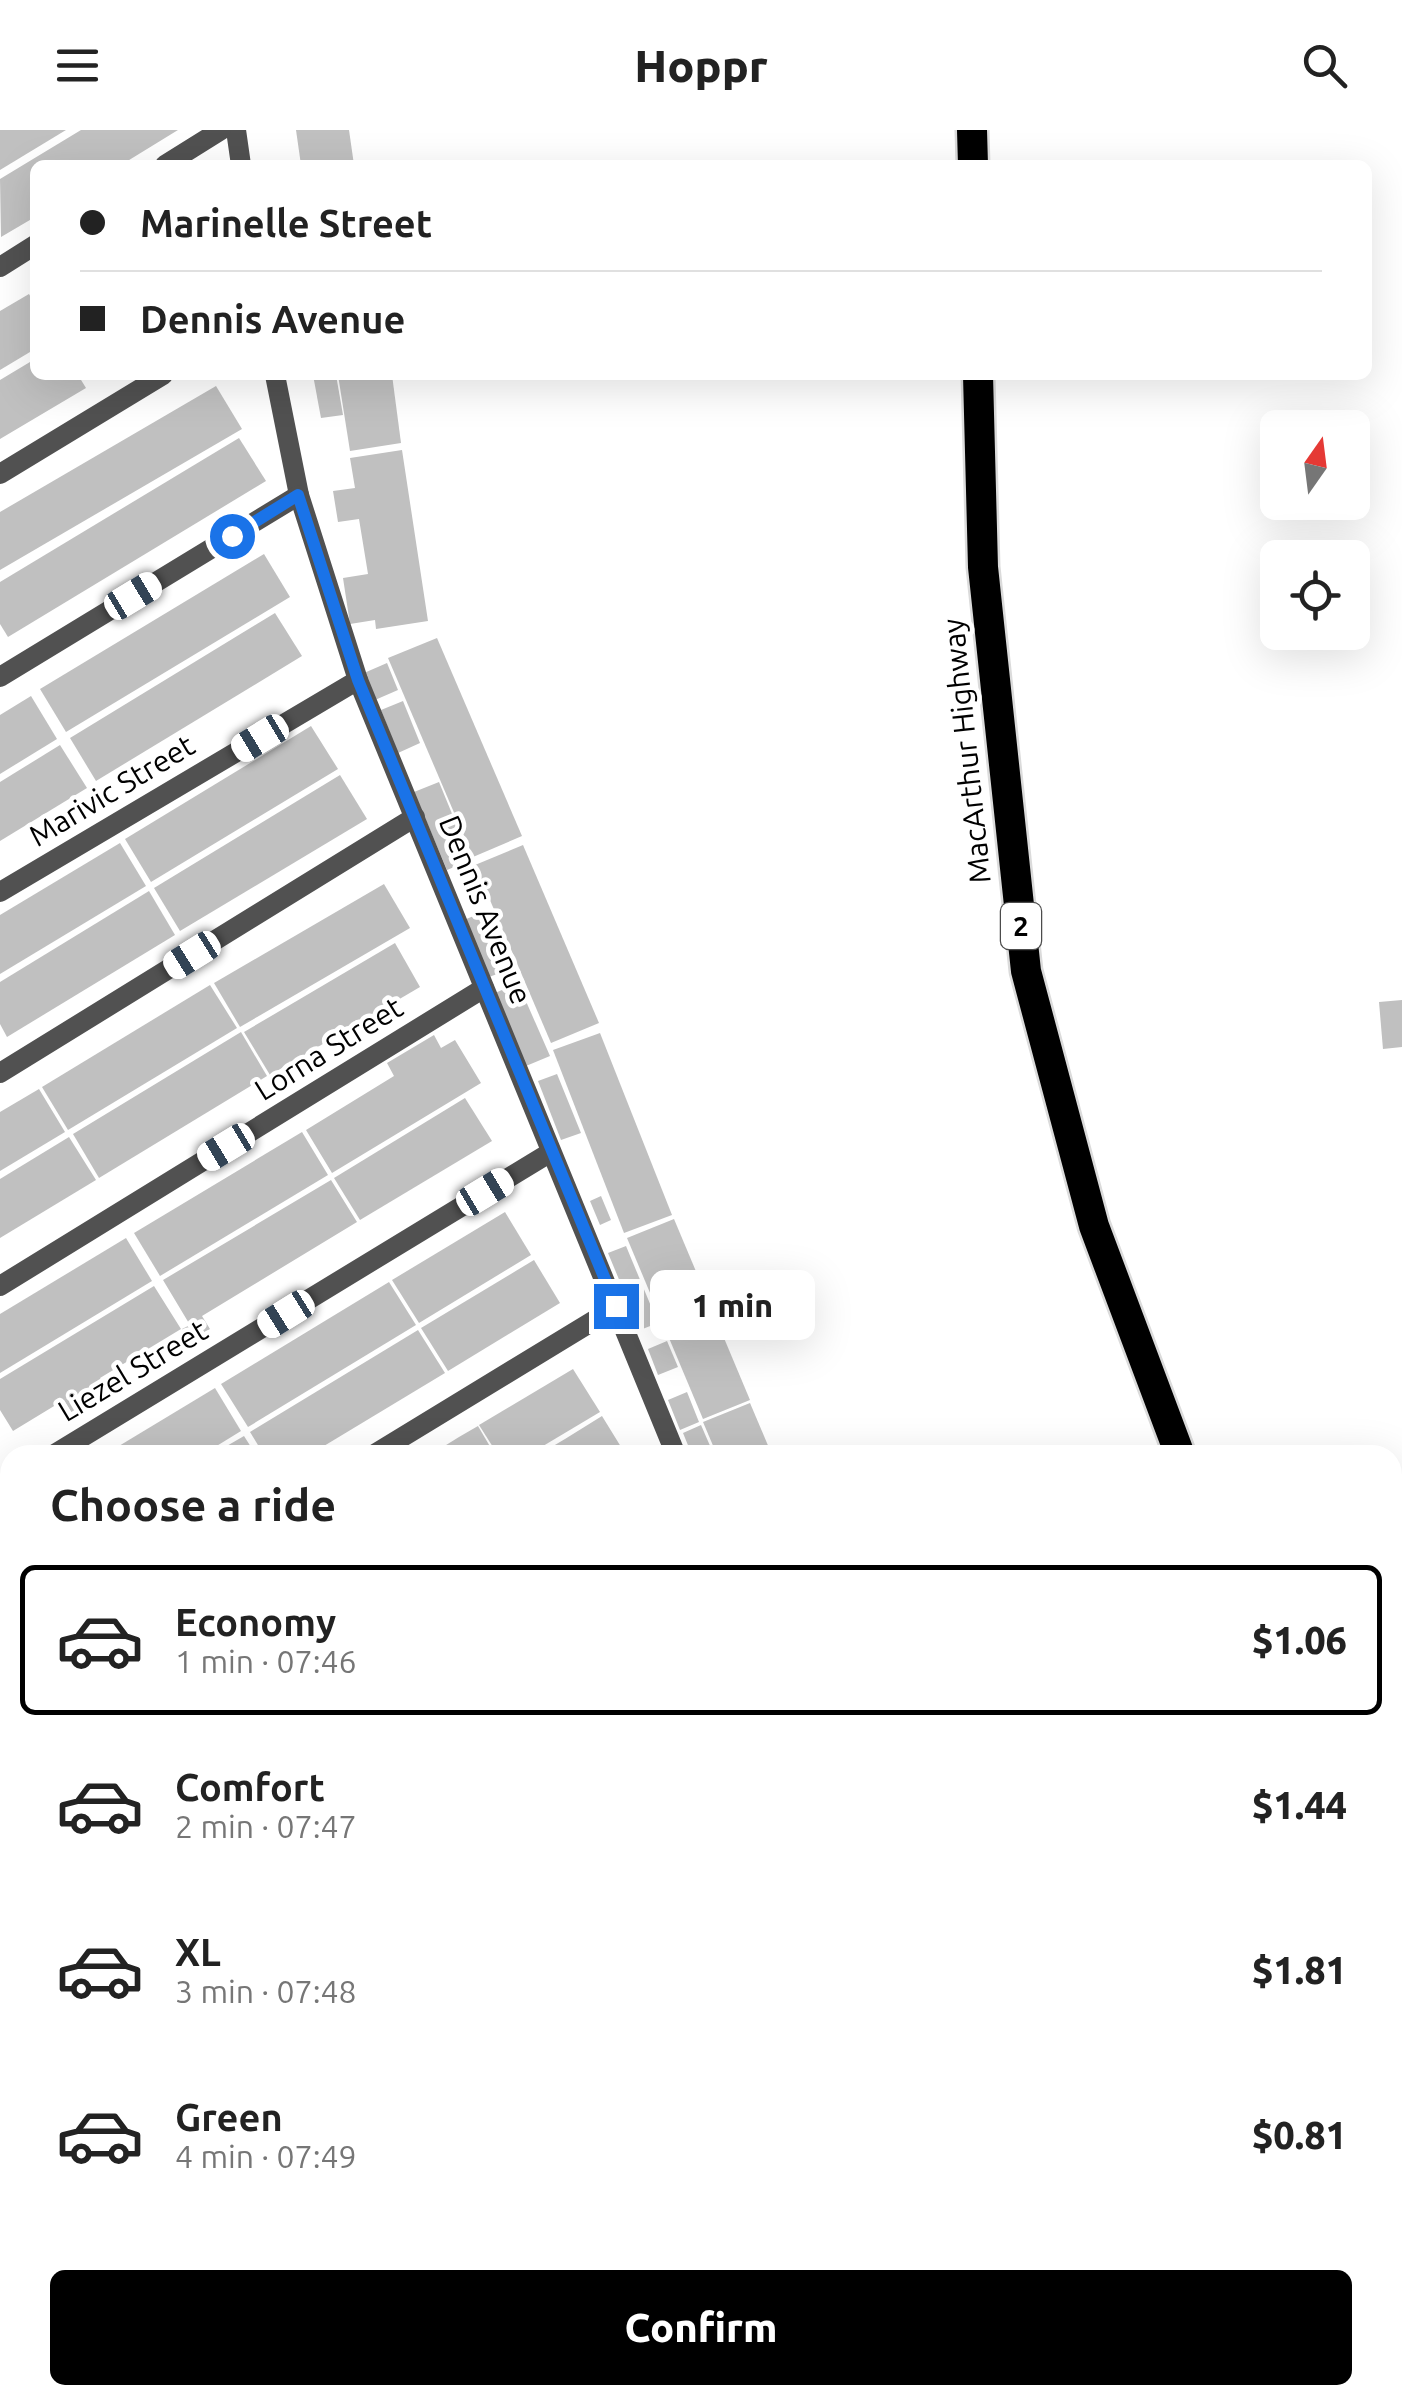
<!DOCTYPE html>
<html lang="en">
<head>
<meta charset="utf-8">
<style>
  :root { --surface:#fff; --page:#f6f6f6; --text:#222; --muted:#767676; --line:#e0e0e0; --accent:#000 }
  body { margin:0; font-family:Ubuntu,sans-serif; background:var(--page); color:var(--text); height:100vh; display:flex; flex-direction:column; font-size:38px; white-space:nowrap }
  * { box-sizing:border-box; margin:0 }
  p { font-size:32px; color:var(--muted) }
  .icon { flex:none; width:55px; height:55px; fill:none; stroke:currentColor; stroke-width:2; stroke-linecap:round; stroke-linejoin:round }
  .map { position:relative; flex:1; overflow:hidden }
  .drawer { position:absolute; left:0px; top:1315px; width:1402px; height:960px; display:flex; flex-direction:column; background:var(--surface); border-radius:30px 30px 0 0; box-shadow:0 10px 40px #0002 }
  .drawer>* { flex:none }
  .banner { position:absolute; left:30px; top:30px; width:1342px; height:220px; border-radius:15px; box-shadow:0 10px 40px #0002; display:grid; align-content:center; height:220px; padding:0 50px; background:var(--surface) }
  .needle { width:65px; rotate:14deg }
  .controls { position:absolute; left:1260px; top:280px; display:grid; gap:20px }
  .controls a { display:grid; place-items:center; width:110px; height:110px; border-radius:15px; background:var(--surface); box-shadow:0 10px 40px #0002; font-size:50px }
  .end { position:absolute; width:45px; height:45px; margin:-22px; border:12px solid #1a73e8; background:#fff; box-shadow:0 0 0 5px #fff }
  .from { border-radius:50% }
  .bubble { position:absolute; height:70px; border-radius:15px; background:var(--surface); box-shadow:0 10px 40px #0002; font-size:32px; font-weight:800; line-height:70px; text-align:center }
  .car { position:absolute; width:30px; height:60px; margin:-30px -15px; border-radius:12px; box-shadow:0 0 8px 2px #0007; background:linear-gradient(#fff 24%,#345 0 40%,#fff 0 76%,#345 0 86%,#fff 0) }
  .banner b { display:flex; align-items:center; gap:35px; height:95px; font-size:38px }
  .banner b+b { border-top:2px solid var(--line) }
  .banner i { width:25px; height:25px; background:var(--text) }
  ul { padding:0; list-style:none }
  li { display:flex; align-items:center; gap:30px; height:150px; margin:0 20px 15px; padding:0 30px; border:5px solid transparent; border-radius:15px }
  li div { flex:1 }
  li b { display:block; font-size:38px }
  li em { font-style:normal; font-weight:800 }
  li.active { border-color:var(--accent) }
  li>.icon { width:90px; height:90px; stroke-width:1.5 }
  h2 { padding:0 50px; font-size:45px; line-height:120px }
  .action { display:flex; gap:20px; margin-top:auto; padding:20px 50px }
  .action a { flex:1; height:115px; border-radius:15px; background:var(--accent); color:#fff; font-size:40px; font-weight:800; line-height:115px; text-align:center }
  header { display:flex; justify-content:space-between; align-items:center; height:130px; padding:0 50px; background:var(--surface); font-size:45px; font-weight:800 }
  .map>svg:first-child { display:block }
  .green { fill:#d8d8d8 }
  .building { fill:#c0c0c0 }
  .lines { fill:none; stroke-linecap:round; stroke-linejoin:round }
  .highway-casing { stroke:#dbdbdb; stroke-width:35 }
  .lane { stroke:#515151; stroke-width:20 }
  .street { stroke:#515151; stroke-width:20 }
  .highway { stroke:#000; stroke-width:30 }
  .route { stroke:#1a73e8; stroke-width:12 }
  .labels { text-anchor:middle; stroke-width:9; stroke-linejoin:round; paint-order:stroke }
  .shield { fill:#fff; stroke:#4c4c4c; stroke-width:2.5 }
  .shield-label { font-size:28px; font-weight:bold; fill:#000 }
  .street-label { font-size:30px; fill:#000; stroke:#fff }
</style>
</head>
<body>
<header><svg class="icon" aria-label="menu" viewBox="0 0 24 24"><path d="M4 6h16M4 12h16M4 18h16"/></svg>Hoppr<svg class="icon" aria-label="search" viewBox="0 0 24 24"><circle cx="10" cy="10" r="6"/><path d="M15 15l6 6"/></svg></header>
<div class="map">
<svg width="1402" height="2275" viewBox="0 0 1402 2275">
  <rect width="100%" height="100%" fill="#fff"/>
  <path class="green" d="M133,2265H491L519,2275H136Z"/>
  <g class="building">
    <path d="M0,0H66L0,40Z"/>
    <path d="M81,0H178L121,35H35V87L1,107L0,49Z"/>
    <path d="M296,0H349L354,35H301Z"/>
    <path d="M29,164L35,175V219L0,240V181Z"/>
    <path d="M35,229V245H78L86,258L0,309V250Z"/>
    <path d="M313,245H336L343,285L321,288Z"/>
    <path d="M338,245H392L401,313L350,321Z"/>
    <path d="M216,256L242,299L0,440V382Z"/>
    <path d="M239,308L266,351L8,507L0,494V452Z"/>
    <path d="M402,320L428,491L376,499L375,490L350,494L343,448L368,444L359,389L338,392L333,361L355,358L350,328Z"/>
    <path d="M264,424L290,467L66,602L40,559Z"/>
    <path d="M275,483L302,526L96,651L70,608Z"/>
    <path d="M437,508L522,706L473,727L388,528Z"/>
    <path d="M387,533L398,560L375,570L364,543Z"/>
    <path d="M31,566L57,609L0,644V585Z"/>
    <path d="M403,571L420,613L398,623L381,580Z"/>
    <path d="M311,596L338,639L151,752L125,709Z"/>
    <path d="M60,615L87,658L0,711V652Z"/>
    <path d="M340,645L367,689L180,801L154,758Z"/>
    <path d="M439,652L471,730L447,740L414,662Z"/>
    <path d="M120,713L146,756L0,844V785Z"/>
    <path d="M523,715L599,893L551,913L475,735Z"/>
    <path d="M384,754L410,798L240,897L214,853Z"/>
    <path d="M149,761L175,805L7,907L0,894V852Z"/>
    <path d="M488,780L513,838L489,847L464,790Z"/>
    <path d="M395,813L420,857L270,945L244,902Z"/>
    <path d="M518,853L550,926L526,936L495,863Z"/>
    <path d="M210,855L237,898L68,1000L42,957Z"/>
    <path d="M1402,870V917L1383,919L1379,872Z"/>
    <path d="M241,902L267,946L99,1048L73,1004Z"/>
    <path d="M600,903L672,1085L624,1103L553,920Z"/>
    <path d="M434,905L441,918L455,910L481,953L332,1043L306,1000L394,946L387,933Z"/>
    <path d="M557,944L581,1003L561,1010L538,951Z"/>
    <path d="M39,959L65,1002L0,1041V982Z"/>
    <path d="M465,968L492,1011L360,1090L334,1048Z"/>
    <path d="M302,1002L328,1045L160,1146L134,1103Z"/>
    <path d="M69,1007L96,1050L0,1108V1049Z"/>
    <path d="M331,1050L357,1092L202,1186L210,1199L190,1211L182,1199L190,1195L163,1150Z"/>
    <path d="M601,1066L611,1090L600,1095L590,1071Z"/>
    <path d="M505,1082L531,1125L419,1193L392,1150Z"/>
    <path d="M674,1089L750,1270L703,1289L627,1108Z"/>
    <path d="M126,1108L152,1151L0,1243V1184Z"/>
    <path d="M626,1116L658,1193L640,1200L608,1123Z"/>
    <path d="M534,1130L560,1173L448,1241L421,1198Z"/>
    <path d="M389,1152L416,1195L248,1297L221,1254Z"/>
    <path d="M154,1156L181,1199L100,1248L108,1261L72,1283L64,1270L13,1301L0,1280V1249Z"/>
    <path d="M418,1200L445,1243L309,1325H264L250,1302Z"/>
    <path d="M667,1211L678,1237L658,1245L648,1219Z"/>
    <path d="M573,1239L600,1282L528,1325H498L479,1295Z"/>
    <path d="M215,1258L241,1301L202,1325H104Z"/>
    <path d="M687,1262L699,1292L680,1300L668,1270Z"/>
    <path d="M750,1273L772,1325H717L703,1292Z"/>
    <path d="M602,1286L626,1325H538L565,1309Z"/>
    <path d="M701,1295L714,1325H692L683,1303Z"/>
    <path d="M478,1296L495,1325H430L459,1307Z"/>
    <path d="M244,1306L256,1325H211L225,1317Z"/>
    <path d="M10,1381V1440L0,1446V1387Z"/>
    <path d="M10,1447V1506L0,1512V1453Z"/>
    <path d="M10,1578V1637L0,1643V1584Z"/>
    <path d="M10,1642V1702L0,1708V1648Z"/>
    <path d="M10,1777V1836L0,1842V1783Z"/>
    <path d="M10,1842V1901L0,1907V1847Z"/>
    <path d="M10,1980V2039L0,2045V1986Z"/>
    <path d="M159,2265H439L438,2275H161Z"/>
    <path d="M658,2265H728L727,2275H657Z"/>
  </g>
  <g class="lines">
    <defs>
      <g id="highway">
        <path d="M972,0L973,35"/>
        <path d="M978,245L983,437L1026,841L1094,1096L1180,1325"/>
        <path d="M1392,1773L1402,1792"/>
      </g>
    </defs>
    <use href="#highway" class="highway-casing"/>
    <path class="lane" d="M115,2265L118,2275"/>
    <g class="street">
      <path d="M236,0L241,35"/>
      <path d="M165,35L221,0"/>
      <path d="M0,137L35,115"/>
      <path d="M275,245L299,365L358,550L676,1325"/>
      <path d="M0,344L163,245"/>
      <path d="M0,547L299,365"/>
      <path d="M0,762L358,550"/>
      <path d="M0,943L415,687"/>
      <path d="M0,1156L484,858"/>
      <path d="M53,1325L551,1022"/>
      <path d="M373,1325L616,1177"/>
      <path d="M0,1357L10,1351"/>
      <path d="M0,1554L10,1548"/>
      <path d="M1392,1613L1402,1610"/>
      <path d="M0,1759L10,1753"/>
      <path d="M0,1967L10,1961"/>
    </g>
    <use href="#highway" class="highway"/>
  </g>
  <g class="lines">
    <path class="route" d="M232,406L298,365L358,550L616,1176"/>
  </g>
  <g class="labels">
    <rect class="shield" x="1001" y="773" width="40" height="46" rx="8"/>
    <g class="shield-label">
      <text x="1021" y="806">2</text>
    </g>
    <g class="street-label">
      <text transform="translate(967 621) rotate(-96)" y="10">MacArthur Highway</text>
      <text transform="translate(112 661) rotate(-31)" y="10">Marivic Street</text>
      <text transform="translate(485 780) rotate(68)" y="10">Dennis Avenue</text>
      <text transform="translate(329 919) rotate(-32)" y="10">Lorna Street</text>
      <text transform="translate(133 1241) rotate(-31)" y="10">Liezel Street</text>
    </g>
  </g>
</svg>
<div class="controls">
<a><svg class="needle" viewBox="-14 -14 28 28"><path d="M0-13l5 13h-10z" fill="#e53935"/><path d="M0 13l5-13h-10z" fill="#767676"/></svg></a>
<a><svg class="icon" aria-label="locate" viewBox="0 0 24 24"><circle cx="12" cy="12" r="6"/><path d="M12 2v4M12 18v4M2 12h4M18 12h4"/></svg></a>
</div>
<i class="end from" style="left:232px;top:406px"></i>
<i class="end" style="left:616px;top:1176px"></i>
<div class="bubble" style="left:650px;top:1140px;width:165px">1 min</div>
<i class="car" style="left:133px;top:466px;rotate:59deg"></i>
<i class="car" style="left:260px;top:608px;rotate:239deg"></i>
<i class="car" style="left:192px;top:825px;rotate:238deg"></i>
<i class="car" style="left:226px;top:1017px;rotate:239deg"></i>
<i class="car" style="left:485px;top:1062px;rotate:59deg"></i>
<i class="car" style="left:286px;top:1184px;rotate:238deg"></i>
<div class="banner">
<b><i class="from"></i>Marinelle Street</b>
<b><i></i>Dennis Avenue</b>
</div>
<section class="drawer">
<h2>Choose a ride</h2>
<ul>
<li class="active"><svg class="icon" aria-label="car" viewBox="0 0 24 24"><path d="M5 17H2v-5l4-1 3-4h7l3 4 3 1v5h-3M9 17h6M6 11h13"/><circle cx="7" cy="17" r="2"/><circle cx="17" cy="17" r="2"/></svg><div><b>Economy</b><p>1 min · 07:46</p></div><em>$1.06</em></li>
<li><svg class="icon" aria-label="car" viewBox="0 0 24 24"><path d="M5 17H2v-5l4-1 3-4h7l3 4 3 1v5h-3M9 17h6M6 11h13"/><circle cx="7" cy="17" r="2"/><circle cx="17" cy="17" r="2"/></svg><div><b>Comfort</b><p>2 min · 07:47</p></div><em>$1.44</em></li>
<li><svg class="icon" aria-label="car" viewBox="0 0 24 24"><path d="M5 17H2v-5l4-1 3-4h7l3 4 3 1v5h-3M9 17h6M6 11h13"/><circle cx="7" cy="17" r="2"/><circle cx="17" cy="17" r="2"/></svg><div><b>XL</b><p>3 min · 07:48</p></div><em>$1.81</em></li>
<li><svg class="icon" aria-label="car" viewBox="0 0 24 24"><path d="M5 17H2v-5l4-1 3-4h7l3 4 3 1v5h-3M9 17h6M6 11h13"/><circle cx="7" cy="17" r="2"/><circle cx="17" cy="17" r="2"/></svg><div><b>Green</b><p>4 min · 07:49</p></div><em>$0.81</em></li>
</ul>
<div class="action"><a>Confirm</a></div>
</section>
</div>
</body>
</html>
